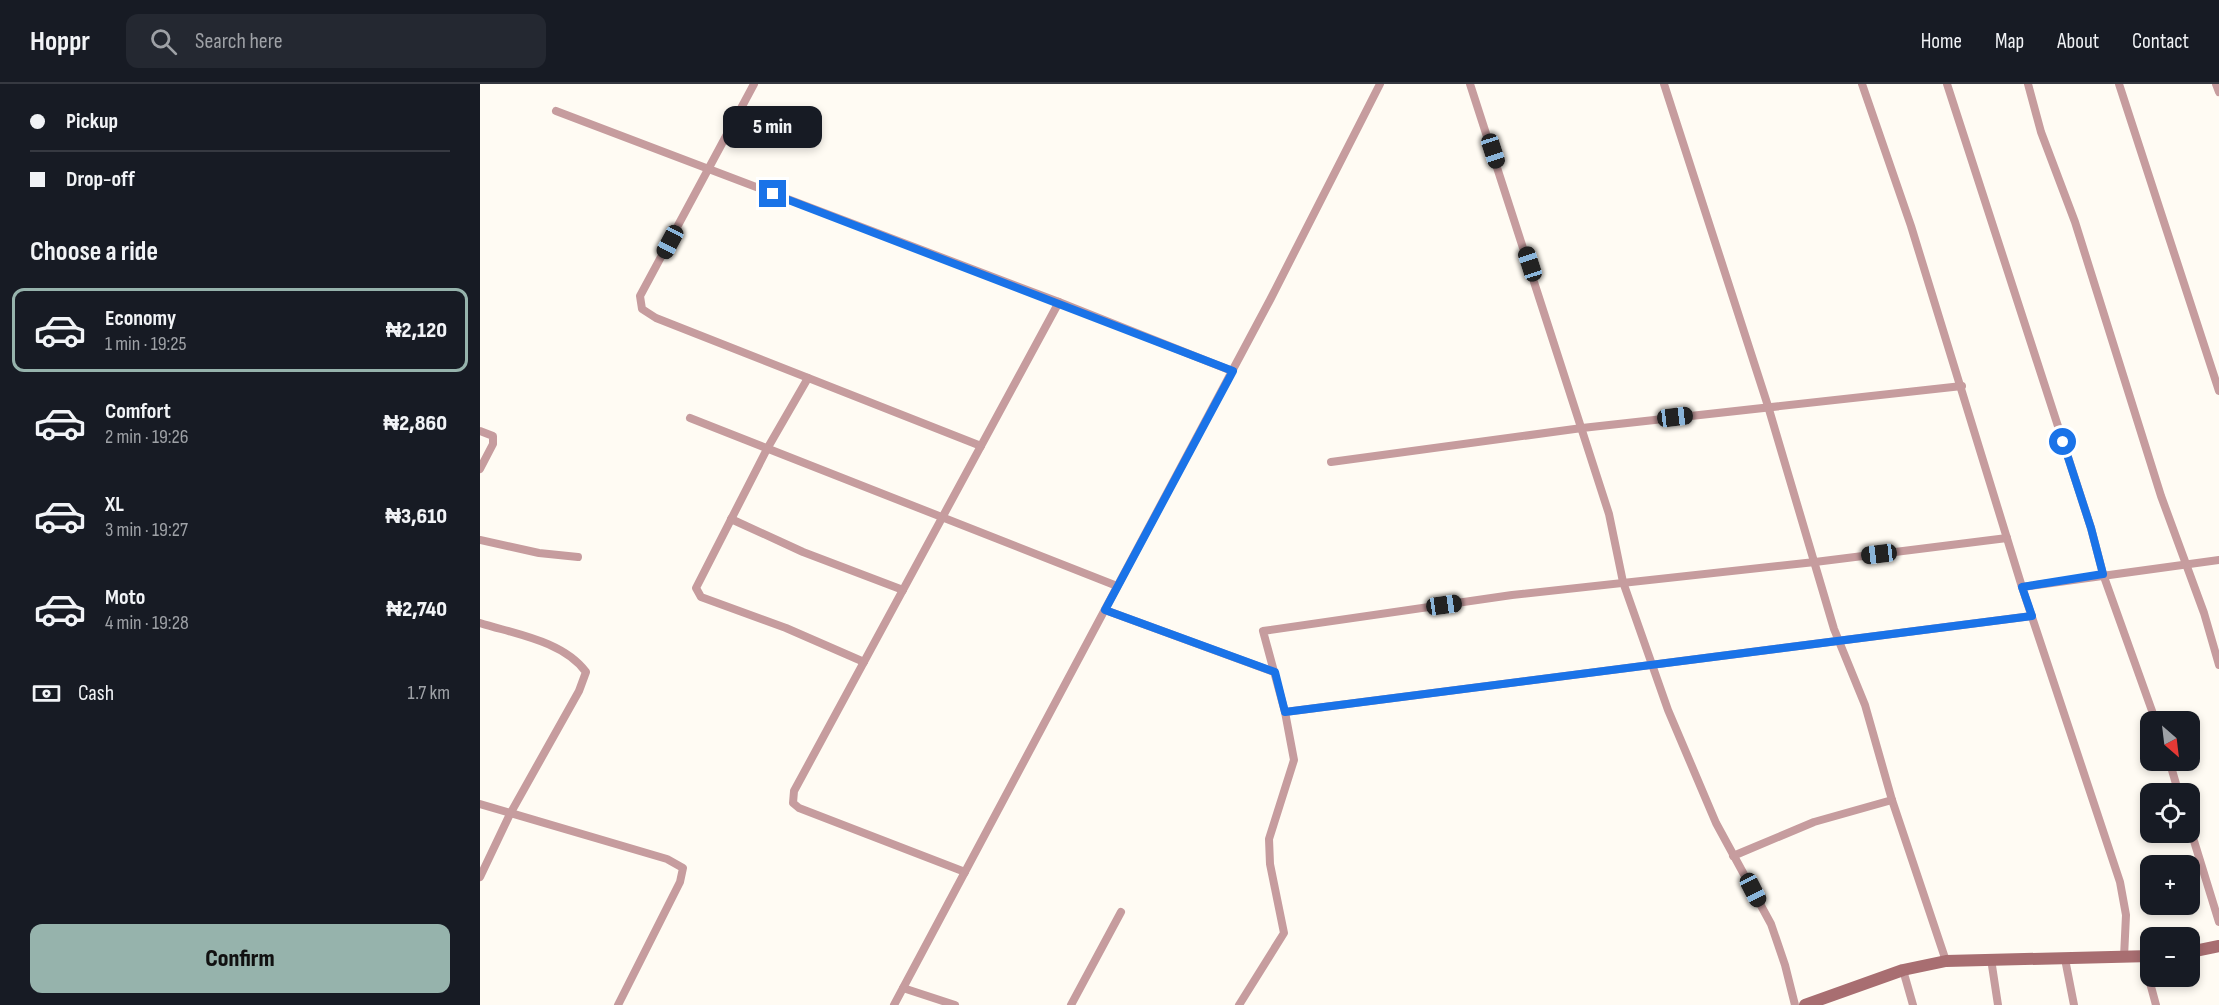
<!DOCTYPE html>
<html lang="en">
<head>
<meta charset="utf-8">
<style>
  :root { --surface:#171b24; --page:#242831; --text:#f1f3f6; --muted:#9ea1a6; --line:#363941; --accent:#96b3ac }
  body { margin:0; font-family:"Sofia Sans Condensed",sans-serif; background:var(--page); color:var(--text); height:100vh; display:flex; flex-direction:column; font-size:22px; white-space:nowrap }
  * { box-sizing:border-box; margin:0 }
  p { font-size:20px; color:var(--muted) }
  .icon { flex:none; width:33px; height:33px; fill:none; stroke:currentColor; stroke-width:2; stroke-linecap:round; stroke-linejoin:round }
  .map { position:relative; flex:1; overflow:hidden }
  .panel { display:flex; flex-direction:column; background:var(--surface); width:480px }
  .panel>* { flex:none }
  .top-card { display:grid; align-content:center; height:132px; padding:0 30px; background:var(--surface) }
  .needle { width:39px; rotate:152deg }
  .fabs { position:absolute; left:1660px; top:627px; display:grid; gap:12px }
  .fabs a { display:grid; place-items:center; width:60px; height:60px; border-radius:12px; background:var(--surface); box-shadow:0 3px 9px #0003; font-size:30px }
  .end { position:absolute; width:27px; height:27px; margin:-14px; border:8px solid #1a73e8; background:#fff; box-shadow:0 0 0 3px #fff }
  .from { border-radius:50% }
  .bubble { position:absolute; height:42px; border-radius:12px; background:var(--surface); box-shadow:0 3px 9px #0003; font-size:20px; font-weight:800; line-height:42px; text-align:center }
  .car { position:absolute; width:18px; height:36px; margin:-18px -9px; border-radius:8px; box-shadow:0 0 4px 2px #0007; background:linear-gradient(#222 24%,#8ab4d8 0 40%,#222 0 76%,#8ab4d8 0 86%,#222 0) }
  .top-card b { display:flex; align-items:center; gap:21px; height:57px; font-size:22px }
  .top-card b+b { border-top:2px solid var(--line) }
  .top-card i { width:15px; height:15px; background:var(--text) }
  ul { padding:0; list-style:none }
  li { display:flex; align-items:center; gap:18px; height:84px; margin:0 12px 9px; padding:0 18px; border:3px solid transparent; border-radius:12px }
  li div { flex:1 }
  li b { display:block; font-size:22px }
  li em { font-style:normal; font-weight:800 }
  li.active { border-color:var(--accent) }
  li>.icon { width:54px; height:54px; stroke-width:1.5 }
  h2 { padding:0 30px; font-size:27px; line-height:72px }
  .pay { display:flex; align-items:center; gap:15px; height:66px; padding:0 30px; font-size:22px }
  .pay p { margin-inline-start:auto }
  .action { display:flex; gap:12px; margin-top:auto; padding:12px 30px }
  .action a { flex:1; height:69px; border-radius:12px; background:var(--accent); color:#111; font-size:24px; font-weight:800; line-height:69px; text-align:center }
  header { display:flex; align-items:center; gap:36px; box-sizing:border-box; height:84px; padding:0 30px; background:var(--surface); border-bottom:2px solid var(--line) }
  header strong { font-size:28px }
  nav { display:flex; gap:33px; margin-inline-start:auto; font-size:21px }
  .search { width:420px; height:54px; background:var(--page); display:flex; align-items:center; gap:15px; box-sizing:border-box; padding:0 21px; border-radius:12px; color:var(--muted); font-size:22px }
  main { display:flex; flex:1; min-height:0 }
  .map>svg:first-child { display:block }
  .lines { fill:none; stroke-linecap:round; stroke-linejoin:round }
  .street { stroke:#c69c9e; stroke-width:8 }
  .secondary { stroke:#a86e71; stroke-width:12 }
  .route { stroke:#1a73e8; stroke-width:8 }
</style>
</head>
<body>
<header>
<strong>Hoppr</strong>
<div class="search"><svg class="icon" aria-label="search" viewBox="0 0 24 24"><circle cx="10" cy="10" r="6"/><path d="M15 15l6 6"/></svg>Search here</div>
<nav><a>Home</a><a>Map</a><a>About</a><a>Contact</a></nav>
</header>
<main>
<section class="panel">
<div class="top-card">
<b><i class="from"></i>Pickup</b>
<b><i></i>Drop-off</b>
</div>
<h2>Choose a ride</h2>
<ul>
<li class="active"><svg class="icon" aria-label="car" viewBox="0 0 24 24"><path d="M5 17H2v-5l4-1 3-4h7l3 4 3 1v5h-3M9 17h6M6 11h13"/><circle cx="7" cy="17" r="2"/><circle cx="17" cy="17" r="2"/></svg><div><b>Economy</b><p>1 min · 19:25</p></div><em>₦2,120</em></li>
<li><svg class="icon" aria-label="car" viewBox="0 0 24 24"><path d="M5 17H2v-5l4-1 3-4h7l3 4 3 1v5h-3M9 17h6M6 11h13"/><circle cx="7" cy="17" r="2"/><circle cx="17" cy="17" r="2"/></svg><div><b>Comfort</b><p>2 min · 19:26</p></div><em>₦2,860</em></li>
<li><svg class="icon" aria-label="car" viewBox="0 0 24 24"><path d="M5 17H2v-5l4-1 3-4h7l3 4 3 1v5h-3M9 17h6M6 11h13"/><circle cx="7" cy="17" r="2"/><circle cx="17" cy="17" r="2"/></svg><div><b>XL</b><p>3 min · 19:27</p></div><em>₦3,610</em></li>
<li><svg class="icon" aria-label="car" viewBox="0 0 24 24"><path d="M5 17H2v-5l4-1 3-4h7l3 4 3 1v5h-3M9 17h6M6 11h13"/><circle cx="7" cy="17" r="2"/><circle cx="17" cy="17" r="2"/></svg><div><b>Moto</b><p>4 min · 19:28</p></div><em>₦2,740</em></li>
</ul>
<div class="pay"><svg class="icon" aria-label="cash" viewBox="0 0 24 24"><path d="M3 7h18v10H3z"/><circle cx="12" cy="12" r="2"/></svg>Cash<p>1.7 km</p></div>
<div class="action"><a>Confirm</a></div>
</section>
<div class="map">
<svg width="1739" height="921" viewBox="0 0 1739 921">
  <rect width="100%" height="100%" fill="#fffbf3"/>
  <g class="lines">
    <g class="street">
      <path d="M274,0L160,212L162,225L176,234L501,362"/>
      <path d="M990,0L1129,430L1143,498L1188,626L1236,739L1291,840L1305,881L1315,921"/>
      <path d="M1184,0L1288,322L1354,545L1385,621L1412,716L1466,877"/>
      <path d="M1382,0L1431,142L1542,503L1640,798L1646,831L1644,873"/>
      <path d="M1467,0L1611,444L1623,490L1676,638"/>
      <path d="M1548,0L1561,48L1595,138L1681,412L1724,529L1739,581"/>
      <path d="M1639,0L1739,307"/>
      <path d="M1736,0L1739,8"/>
      <path d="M76,27L579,218L752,287"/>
      <path d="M328,294L287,365L216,504L221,513L306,544L384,578"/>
      <path d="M210,334L637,502"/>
      <path d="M0,347L13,352V360L0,385"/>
      <path d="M851,378L1102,344L1482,302"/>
      <path d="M251,435L323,468L423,506"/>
      <path d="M0,456L59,469L98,473"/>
      <path d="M1542,503L1739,476"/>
      <path d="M625,526L794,588"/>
      <path d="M0,539C35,550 83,557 106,588L99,607L30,730L0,793"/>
      <path d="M805,628L1552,532"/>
      <path d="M1689,676L1699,710"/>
      <path d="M0,720L187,775L203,784L200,798L138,921"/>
      <path d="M1710,744L1739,838"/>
      <path d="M1253,772L1334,738L1412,716"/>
      <path d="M485,788L319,724L313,719L314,707L579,218"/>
      <path d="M1663,873L1676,921"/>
      <path d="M1511,875L1518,921"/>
      <path d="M1585,875L1594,921"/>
      <path d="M1423,886L1433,921"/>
      <path d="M423,904L475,921"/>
      <path d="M414,921L790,216L900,0"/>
      <path d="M591,921L641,828"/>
      <path d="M759,921L804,849L790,780L789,755L814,676L805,628L783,547L1032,511L1335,478L1527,454"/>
    </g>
    <g class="secondary">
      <path d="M1710,868L1739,862"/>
      <path d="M1325,921L1423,886L1466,877L1671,872"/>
    </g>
  </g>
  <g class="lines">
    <path class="route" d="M293,110L753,287L625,526L795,588L805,628L1552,532L1542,503L1623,490L1611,444L1583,358"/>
  </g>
</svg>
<div class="fabs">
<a><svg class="needle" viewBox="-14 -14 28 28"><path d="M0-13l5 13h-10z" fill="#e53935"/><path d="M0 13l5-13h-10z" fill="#9ea1a6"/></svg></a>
<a><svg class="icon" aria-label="locate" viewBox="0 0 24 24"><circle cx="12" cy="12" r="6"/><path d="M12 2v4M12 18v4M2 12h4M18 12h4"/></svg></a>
<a>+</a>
<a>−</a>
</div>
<i class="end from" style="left:1583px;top:358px"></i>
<i class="end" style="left:293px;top:110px"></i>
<div class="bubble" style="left:243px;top:22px;width:99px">5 min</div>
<i class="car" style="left:1013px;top:67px;rotate:162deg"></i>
<i class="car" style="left:190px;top:158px;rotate:208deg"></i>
<i class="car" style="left:1050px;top:180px;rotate:342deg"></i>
<i class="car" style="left:1195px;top:333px;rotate:83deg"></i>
<i class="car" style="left:1399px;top:470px;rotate:263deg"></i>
<i class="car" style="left:964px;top:521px;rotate:82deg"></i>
<i class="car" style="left:1273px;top:806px;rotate:153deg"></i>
</div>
</main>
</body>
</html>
